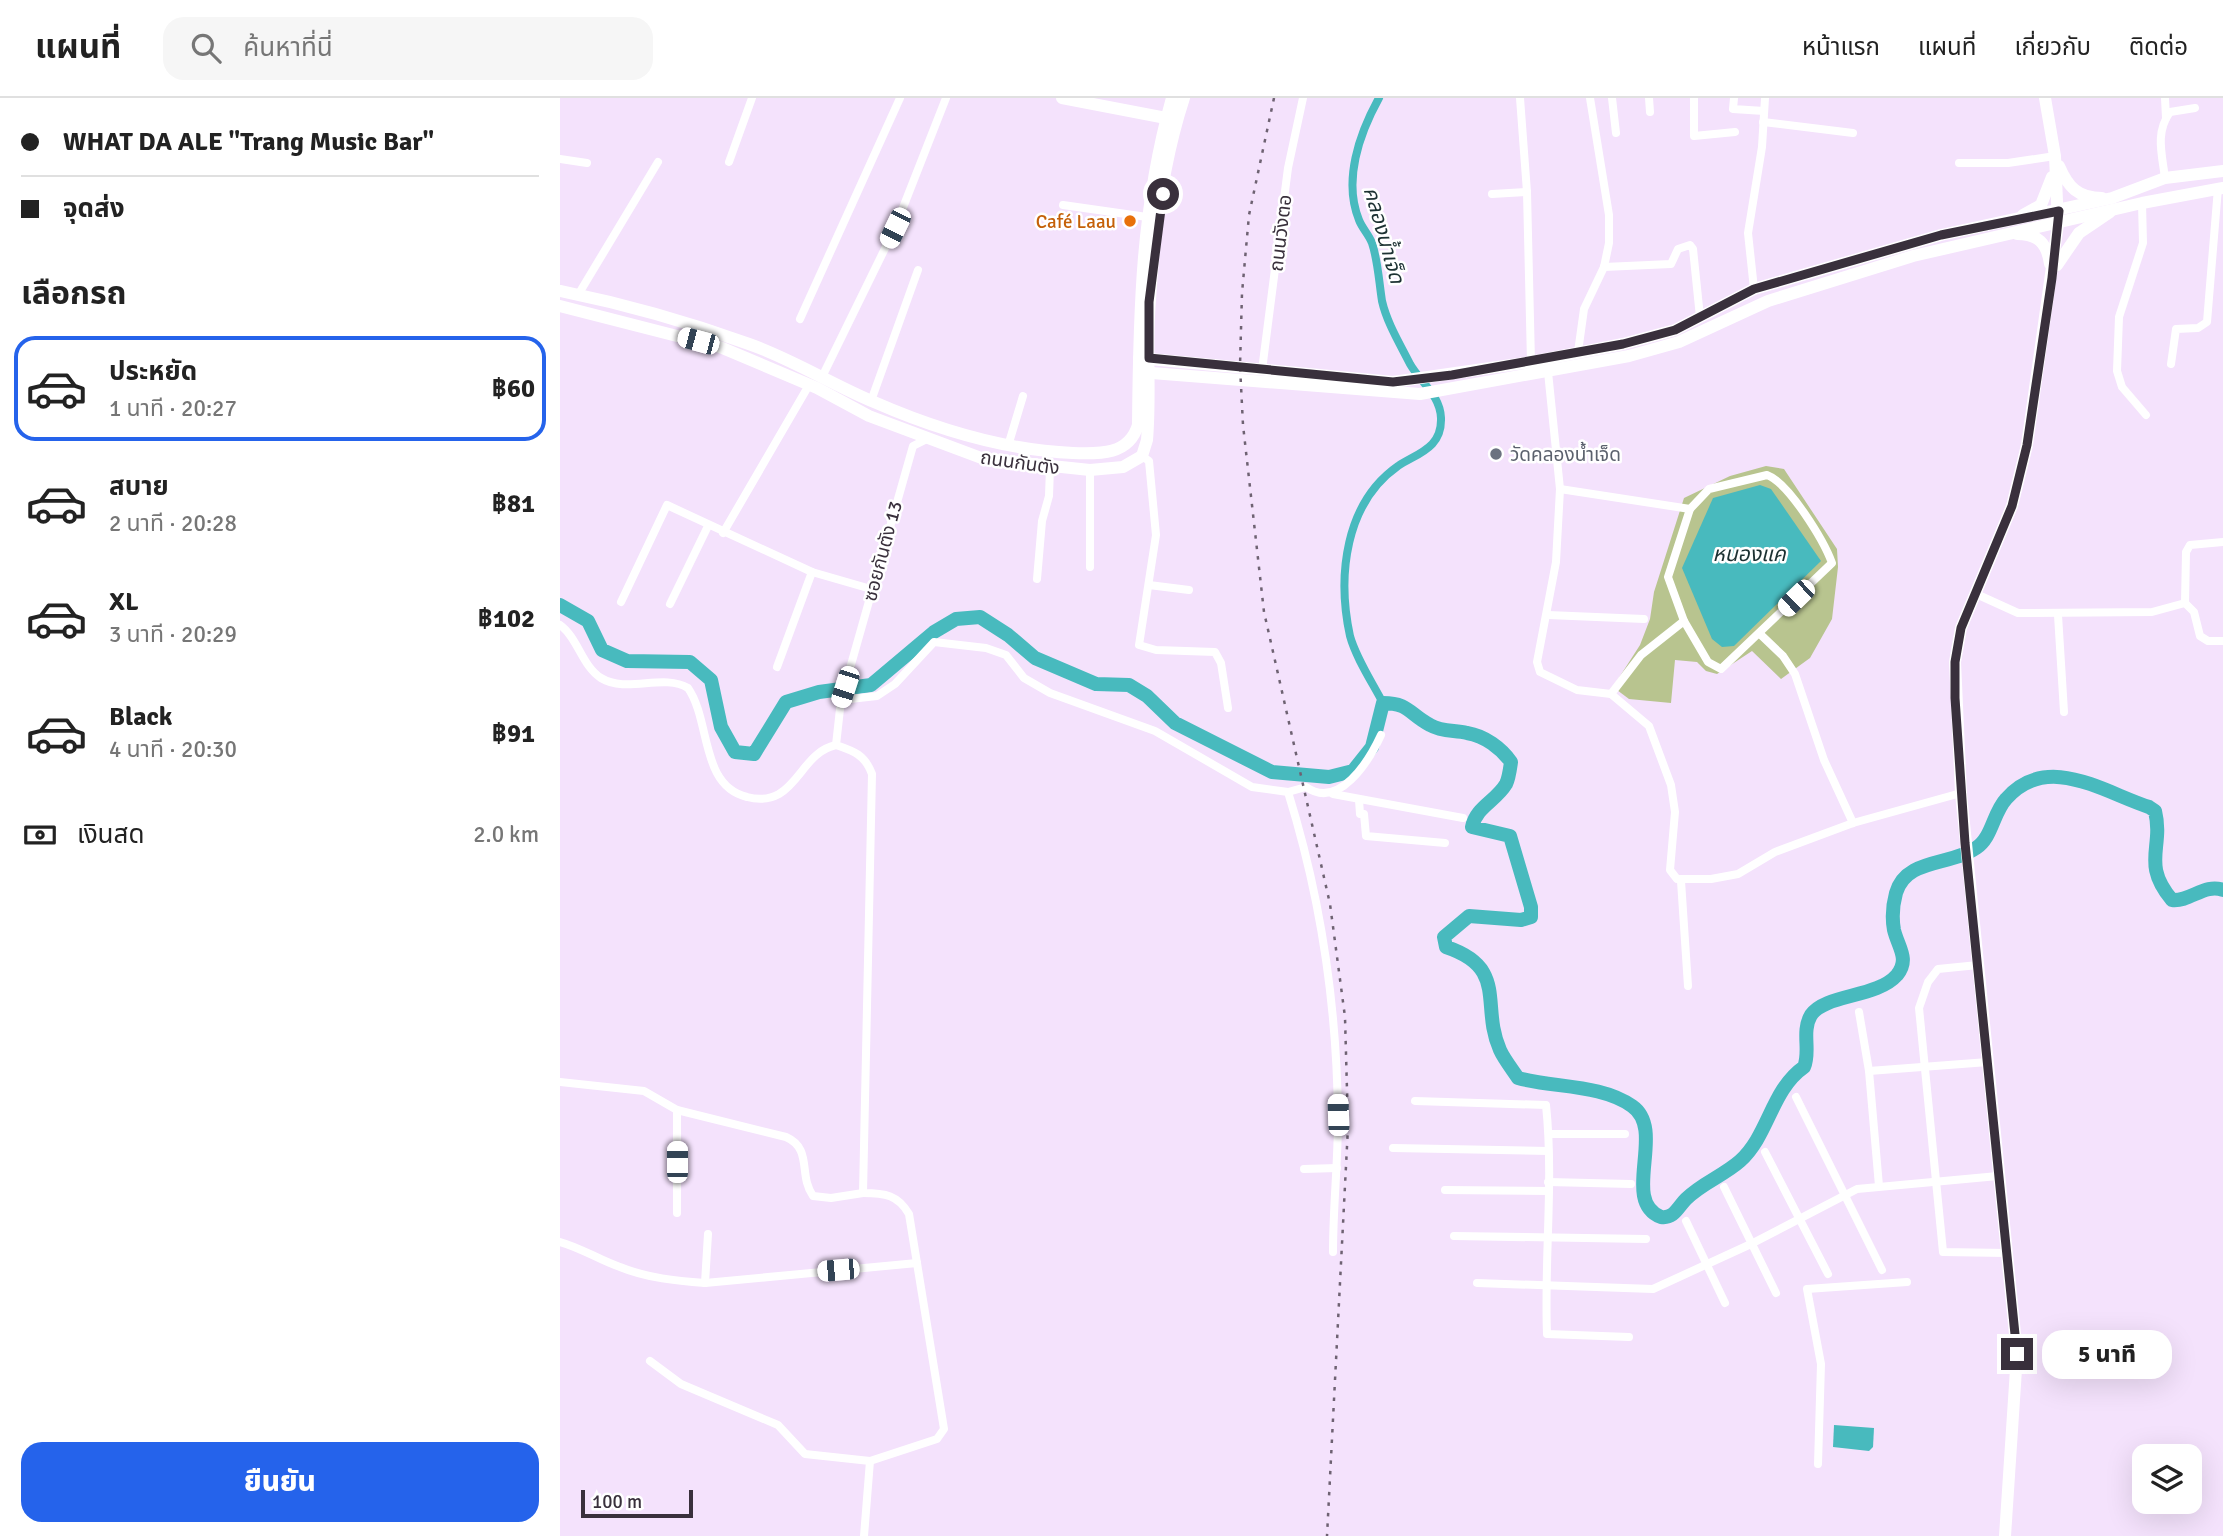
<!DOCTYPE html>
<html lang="th">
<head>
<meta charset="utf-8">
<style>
  :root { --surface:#fff; --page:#f6f6f6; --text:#222; --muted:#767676; --line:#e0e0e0; --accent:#2563eb }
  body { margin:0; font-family:Signika,"Noto Sans Thai",sans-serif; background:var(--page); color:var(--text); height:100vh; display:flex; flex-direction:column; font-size:26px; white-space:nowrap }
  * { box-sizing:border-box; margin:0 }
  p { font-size:23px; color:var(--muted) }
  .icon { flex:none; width:38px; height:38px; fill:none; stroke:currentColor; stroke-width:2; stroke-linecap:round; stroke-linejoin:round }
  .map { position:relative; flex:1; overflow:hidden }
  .side { display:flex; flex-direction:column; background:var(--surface); width:560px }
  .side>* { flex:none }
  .guide { display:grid; align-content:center; height:154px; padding:0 21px; background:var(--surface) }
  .controls { position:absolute; left:1572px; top:1346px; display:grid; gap:14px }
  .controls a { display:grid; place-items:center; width:70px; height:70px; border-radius:14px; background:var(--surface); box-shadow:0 7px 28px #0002; font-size:35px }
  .scale { position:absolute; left:21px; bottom:18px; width:112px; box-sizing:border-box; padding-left:7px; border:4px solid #39303c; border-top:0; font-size:19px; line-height:24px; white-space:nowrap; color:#39303c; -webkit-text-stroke:5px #fff; paint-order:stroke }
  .end { position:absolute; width:32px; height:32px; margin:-16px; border:9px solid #39303c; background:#fff; box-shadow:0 0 0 4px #fff }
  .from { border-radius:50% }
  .bubble { position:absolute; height:49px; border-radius:21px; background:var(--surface); box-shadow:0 7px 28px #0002; font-size:23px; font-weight:800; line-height:49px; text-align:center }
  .car { position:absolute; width:21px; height:42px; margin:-21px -10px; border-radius:9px; box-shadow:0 0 5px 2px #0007; background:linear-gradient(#fff 24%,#345 0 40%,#fff 0 76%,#345 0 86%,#fff 0) }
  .guide b { display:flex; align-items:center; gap:24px; height:66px; font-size:26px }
  .guide b+b { border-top:2px solid var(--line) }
  .guide i { width:18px; height:18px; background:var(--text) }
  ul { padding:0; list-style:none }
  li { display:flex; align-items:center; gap:21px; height:105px; margin:0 14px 10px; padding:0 7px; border:4px solid transparent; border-radius:21px }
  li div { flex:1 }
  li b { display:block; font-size:26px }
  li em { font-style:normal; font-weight:800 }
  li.current { border-color:var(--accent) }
  li>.icon { width:63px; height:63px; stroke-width:1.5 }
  h2 { padding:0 21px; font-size:32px; line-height:84px }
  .pay { display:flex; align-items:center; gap:18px; height:77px; padding:0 21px; font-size:26px }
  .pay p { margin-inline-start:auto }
  .cta { display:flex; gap:14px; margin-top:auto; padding:14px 21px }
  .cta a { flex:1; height:80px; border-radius:21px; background:var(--accent); color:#fff; font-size:28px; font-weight:800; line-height:80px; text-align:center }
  header { display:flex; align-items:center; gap:42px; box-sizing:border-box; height:98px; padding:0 35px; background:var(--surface); border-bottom:2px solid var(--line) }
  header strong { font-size:33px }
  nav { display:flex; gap:38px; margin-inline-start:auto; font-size:24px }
  .search { width:490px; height:63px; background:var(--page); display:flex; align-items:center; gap:18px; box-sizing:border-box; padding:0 24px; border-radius:21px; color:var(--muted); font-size:26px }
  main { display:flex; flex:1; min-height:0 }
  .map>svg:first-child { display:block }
  .green { fill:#b8c48f }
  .water { fill:#48babe }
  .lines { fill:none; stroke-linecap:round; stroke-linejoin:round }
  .canal { stroke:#48babe; stroke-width:8 }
  .river { stroke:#48babe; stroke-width:14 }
  .street { stroke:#fff; stroke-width:8 }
  .secondary { stroke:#fff; stroke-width:12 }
  .primary { stroke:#fff; stroke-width:12 }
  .rail { stroke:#6e6272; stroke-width:2.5; stroke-dasharray:3.5 7; stroke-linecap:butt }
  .route { stroke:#39303c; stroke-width:9 }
  .food-dot { fill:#e8710a; stroke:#fff; stroke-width:2.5 }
  .worship-dot { fill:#6b7280; stroke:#fff; stroke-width:2.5 }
  .labels { text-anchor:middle; stroke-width:5; stroke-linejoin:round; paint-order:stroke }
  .food-label { font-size:19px; fill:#c56008; stroke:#fff; text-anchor:end }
  .street-label { font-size:19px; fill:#39303c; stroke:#fff }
  .worship-label { font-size:19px; fill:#5b616d; stroke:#fff; text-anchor:start }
  .water-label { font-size:21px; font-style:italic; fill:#1c3132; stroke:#fff }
</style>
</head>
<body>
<header>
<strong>แผนที่</strong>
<div class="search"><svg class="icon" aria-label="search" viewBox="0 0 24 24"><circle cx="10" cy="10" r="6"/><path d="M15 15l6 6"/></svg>ค้นหาที่นี่</div>
<nav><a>หน้าแรก</a><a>แผนที่</a><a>เกี่ยวกับ</a><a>ติดต่อ</a></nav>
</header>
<main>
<section class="side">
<div class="guide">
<b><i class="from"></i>WHAT DA ALE &quot;Trang Music Bar&quot;</b>
<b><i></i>จุดส่ง</b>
</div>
<h2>เลือกรถ</h2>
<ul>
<li class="current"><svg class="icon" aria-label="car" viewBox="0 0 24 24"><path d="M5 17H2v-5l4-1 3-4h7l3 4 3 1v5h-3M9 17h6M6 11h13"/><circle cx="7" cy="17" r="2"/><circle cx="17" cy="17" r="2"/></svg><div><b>ประหยัด</b><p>1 นาที · 20:27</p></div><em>฿60</em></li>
<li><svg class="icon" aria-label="car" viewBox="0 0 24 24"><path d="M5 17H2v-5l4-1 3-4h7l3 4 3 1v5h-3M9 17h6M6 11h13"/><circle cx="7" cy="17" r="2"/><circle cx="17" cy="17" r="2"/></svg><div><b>สบาย</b><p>2 นาที · 20:28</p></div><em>฿81</em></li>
<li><svg class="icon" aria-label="car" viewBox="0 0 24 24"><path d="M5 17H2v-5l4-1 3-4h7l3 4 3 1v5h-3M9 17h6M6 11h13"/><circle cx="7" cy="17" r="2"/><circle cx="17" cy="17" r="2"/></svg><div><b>XL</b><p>3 นาที · 20:29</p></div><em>฿102</em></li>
<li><svg class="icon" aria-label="car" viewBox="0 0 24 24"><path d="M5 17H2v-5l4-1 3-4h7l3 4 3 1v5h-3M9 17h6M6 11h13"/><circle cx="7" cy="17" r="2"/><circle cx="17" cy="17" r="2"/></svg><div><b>Black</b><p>4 นาที · 20:30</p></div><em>฿91</em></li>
</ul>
<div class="pay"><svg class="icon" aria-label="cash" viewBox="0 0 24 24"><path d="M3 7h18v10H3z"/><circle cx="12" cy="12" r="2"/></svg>เงินสด<p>2.0 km</p></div>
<div class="cta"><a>ยืนยัน</a></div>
</section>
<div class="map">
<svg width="1663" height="1438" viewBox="0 0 1663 1438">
  <rect width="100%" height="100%" fill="#f4e2fc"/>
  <path class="green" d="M1206,368L1224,371L1277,451L1278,469L1272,521L1250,560L1221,581L1192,553L1157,576L1146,573L1137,564L1115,562L1111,605L1069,601L1053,589L1080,547L1090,521L1094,494L1124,400L1170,378Z"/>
  <g class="water">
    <path d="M1200,387L1211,391L1261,463L1174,548L1162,549L1152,541L1122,470L1153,400Z"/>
    <path d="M1274,1327L1314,1330L1313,1349L1309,1353L1273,1349Z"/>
  </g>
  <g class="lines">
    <path class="canal" d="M819,0C799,36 783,83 799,122C802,130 809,137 812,145C818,163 819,184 822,203C827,225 840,246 850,266C861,285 880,297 881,320C882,350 858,355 838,368C785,405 777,478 790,538C796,560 812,584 823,605"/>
    <path class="river" d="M0,507L28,523L42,552L67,563L130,564L151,582L161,629L175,654L194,656L226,604L259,594L311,587L374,534L396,521L420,519L448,537L475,560L536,586L569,587L587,598L615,625L712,674L769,679L793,673L812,649L823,605C849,605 849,616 870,627C882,634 894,632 907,635C925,638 941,650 951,664C950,671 949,680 946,686C936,703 916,709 912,729L950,738L971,809V819L961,822L909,818L884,839L886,849C949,870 920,907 940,952C944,961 952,971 958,980C994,990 1041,986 1072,1008C1107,1032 1060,1103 1101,1119C1114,1121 1118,1109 1126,1101C1142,1085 1163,1078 1180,1063C1209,1037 1211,992 1244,969C1251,953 1241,934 1251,917C1265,896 1317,900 1337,877C1350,861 1338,849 1334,832C1332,821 1333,806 1336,795C1346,760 1390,768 1416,750C1432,740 1433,715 1446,701C1487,654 1543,694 1589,709L1595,713C1604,750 1581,765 1612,802C1630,804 1645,785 1663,792"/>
    <g class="street">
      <path d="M960,0L967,94L971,264"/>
      <path d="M1052,0L1056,35"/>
      <path d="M1089,0L1090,14"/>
      <path d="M1134,0V38L1175,34"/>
      <path d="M1174,0L1173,11L1204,13"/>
      <path d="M1605,0L1606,20"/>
      <path d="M1203,24L1293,35"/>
      <path d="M0,61L27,65"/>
      <path d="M169,64L192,0"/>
      <path d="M1399,65H1448L1495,58"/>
      <path d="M1605,80C1602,56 1595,35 1610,14L1635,10"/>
      <path d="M932,96L967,94"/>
      <path d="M1582,105L1583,145L1559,219L1557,273L1562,289L1586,317"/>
      <path d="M503,107L587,119"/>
      <path d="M1044,169L1111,166L1118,151L1130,147L1133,151L1140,219"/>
      <path d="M1194,191L1188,135L1202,49L1205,0"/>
      <path d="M18,197L98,64"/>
      <path d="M240,221L340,0"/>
      <path d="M1018,254L1024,211L1044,169L1049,145V117L1030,0"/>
      <path d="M1611,266L1616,231L1638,230L1647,224L1658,90"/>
      <path d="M702,272L728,70L743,0"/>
      <path d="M988,274L1000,391L996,464L977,564L980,574L1017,592L1051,596L1089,628L1111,687L1115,714L1110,772L1117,781H1151L1178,776L1215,754L1293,725L1401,695"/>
      <path d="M263,277L335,130L386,0"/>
      <path d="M311,303L358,172"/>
      <path d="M448,348L463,298"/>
      <path d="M582,358L589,363L596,437L579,547L596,552L655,554L661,565L668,610"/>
      <path d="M530,372V469"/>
      <path d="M1207,377C1229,385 1264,443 1272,465L1161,571L1148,564L1124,523L1108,479L1130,411L1149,391Z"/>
      <path d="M1000,391L1130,411"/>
      <path d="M163,435L249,287"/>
      <path d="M1663,444L1630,447L1626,454L1625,505L1634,514L1640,538L1648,543H1663"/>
      <path d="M477,481L482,423L489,398L490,370"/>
      <path d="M589,487L629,492"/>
      <path d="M1414,495L1458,515L1592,514L1625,505"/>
      <path d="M61,504L107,407L252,474L311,491"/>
      <path d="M110,506L148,428"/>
      <path d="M988,517L1084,521"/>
      <path d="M1498,517L1504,614"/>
      <path d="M0,527C18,540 22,568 41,580C67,596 103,575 128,590C151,623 140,688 187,699C198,702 210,701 219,696C241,683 248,653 276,647"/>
      <path d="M1200,536L1223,558L1235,576L1264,662L1293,725"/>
      <path d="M217,569L252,474"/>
      <path d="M1051,596L1081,557L1124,523"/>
      <path d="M281,602L317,598L335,586L374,544L426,550L446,557L464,580L490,595L595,633L692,689L728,694C761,800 777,909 778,1020C778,1065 773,1109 773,1154"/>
      <path d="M728,694L746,689C779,712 809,663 821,637"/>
      <path d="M773,696L903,720"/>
      <path d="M799,702L800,716H804L806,738L885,745"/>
      <path d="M1121,783L1128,888"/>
      <path d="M1418,867L1378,871L1368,884L1359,910L1383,1154L1446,1155"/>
      <path d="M1299,914L1309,973L1319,1088"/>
      <path d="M1309,973L1428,964"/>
      <path d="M0,984L84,993L117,1012L226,1039C253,1051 238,1077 253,1098L271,1100L303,1095"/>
      <path d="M1236,999L1322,1172"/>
      <path d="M855,1003L986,1007C994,1083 984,1160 987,1236L1069,1239"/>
      <path d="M117,1012V1115"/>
      <path d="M989,1036H1065"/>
      <path d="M833,1050L988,1053"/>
      <path d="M1205,1054L1268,1176"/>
      <path d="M744,1071L777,1070"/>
      <path d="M988,1084L1071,1086"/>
      <path d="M1164,1089L1216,1195"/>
      <path d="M885,1092L989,1093"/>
      <path d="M1126,1123L1165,1205"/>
      <path d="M894,1138L1086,1141"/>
      <path d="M0,1144C22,1150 39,1162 60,1169C87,1180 117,1183 145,1185L357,1165"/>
      <path d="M145,1185L148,1136"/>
      <path d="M917,1185L1093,1191L1191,1146L1297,1091L1438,1078"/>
      <path d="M90,1263L121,1286L218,1327L245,1356L310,1363"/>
      <path d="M1258,1366L1261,1266L1247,1191L1347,1184"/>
      <path d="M304,1438L310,1363L377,1341L384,1331L349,1116C338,1097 325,1095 303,1095L312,676C305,657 294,653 276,647L281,602L353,348L367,341"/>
    </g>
    <g class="secondary">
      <path d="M502,0L606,20"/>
      <path d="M1499,68C1508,89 1518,100 1542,100"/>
      <path d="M1463,117L1481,107L1492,79"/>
      <path d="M1457,136C1478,136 1487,145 1490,166"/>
      <path d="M1497,167L1519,135L1550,114"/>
      <path d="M1445,1438L1457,1256L1401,695L1395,564L1401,530L1452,408L1467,347L1498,126L1495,58L1485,0"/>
    </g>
    <g class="primary">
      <path d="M0,193C64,206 128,224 189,246C232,261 271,286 314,304C378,332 443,352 513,355C540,356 569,357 578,327C579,214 581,110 612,0"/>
      <path d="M0,208L160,249L257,290L309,318L424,361L530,372L563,369L582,358L587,342C591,296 586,248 590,202C594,135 603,64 624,0"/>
      <path d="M579,260L833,284L971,264L1063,246L1115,232L1194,191L1381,137L1552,100L1605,80L1663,73"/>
      <path d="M579,274L860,296L1069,258L1119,244L1208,203L1353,158L1582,105L1663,90"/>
    </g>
    <path class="rail" d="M714,0L689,117L682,195L680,268L683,327L704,514L770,806L785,919L788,1029L767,1438"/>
  </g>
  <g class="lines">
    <path class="route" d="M603,96L589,204V260L833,284L892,277L1063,246L1115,232L1194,191L1381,137L1499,113L1492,180L1467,347L1452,408L1401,530L1395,564V600L1405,745L1457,1256"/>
  </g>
  <circle class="food-dot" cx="570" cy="123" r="7"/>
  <circle class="worship-dot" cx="936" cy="356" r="7"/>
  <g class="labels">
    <g class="food-label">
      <text x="556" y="130">Café Laau</text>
    </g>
    <g class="street-label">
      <text transform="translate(720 135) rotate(-83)" y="7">ถนนวังตอ</text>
      <text transform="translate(460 364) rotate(8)" y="7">ถนนกันตัง</text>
      <text transform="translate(322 453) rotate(-75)" y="7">ซอยกันตัง 13</text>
    </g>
    <g class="worship-label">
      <text x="950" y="363">วัดคลองน้ำเจ็ด</text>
    </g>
    <g class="water-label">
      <text transform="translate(824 137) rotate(74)" y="7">คลองน้ำเจ็ด</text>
      <text x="1189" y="463">หนองแค</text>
    </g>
  </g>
</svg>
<div class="controls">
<a><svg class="icon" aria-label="layers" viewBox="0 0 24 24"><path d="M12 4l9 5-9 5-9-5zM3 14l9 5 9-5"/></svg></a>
</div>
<div class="scale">100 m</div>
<i class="end from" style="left:603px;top:96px"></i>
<i class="end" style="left:1457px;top:1256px"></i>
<div class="bubble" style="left:1482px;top:1232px;width:130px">5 นาที</div>
<i class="car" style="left:335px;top:130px;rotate:206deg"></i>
<i class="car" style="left:138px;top:243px;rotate:285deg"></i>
<i class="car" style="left:1236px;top:500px;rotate:226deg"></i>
<i class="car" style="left:285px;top:589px;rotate:198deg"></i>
<i class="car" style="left:778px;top:1017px;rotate:358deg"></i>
<i class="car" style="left:117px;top:1064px;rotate:0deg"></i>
<i class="car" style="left:278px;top:1172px;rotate:265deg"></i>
</div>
</main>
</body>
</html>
